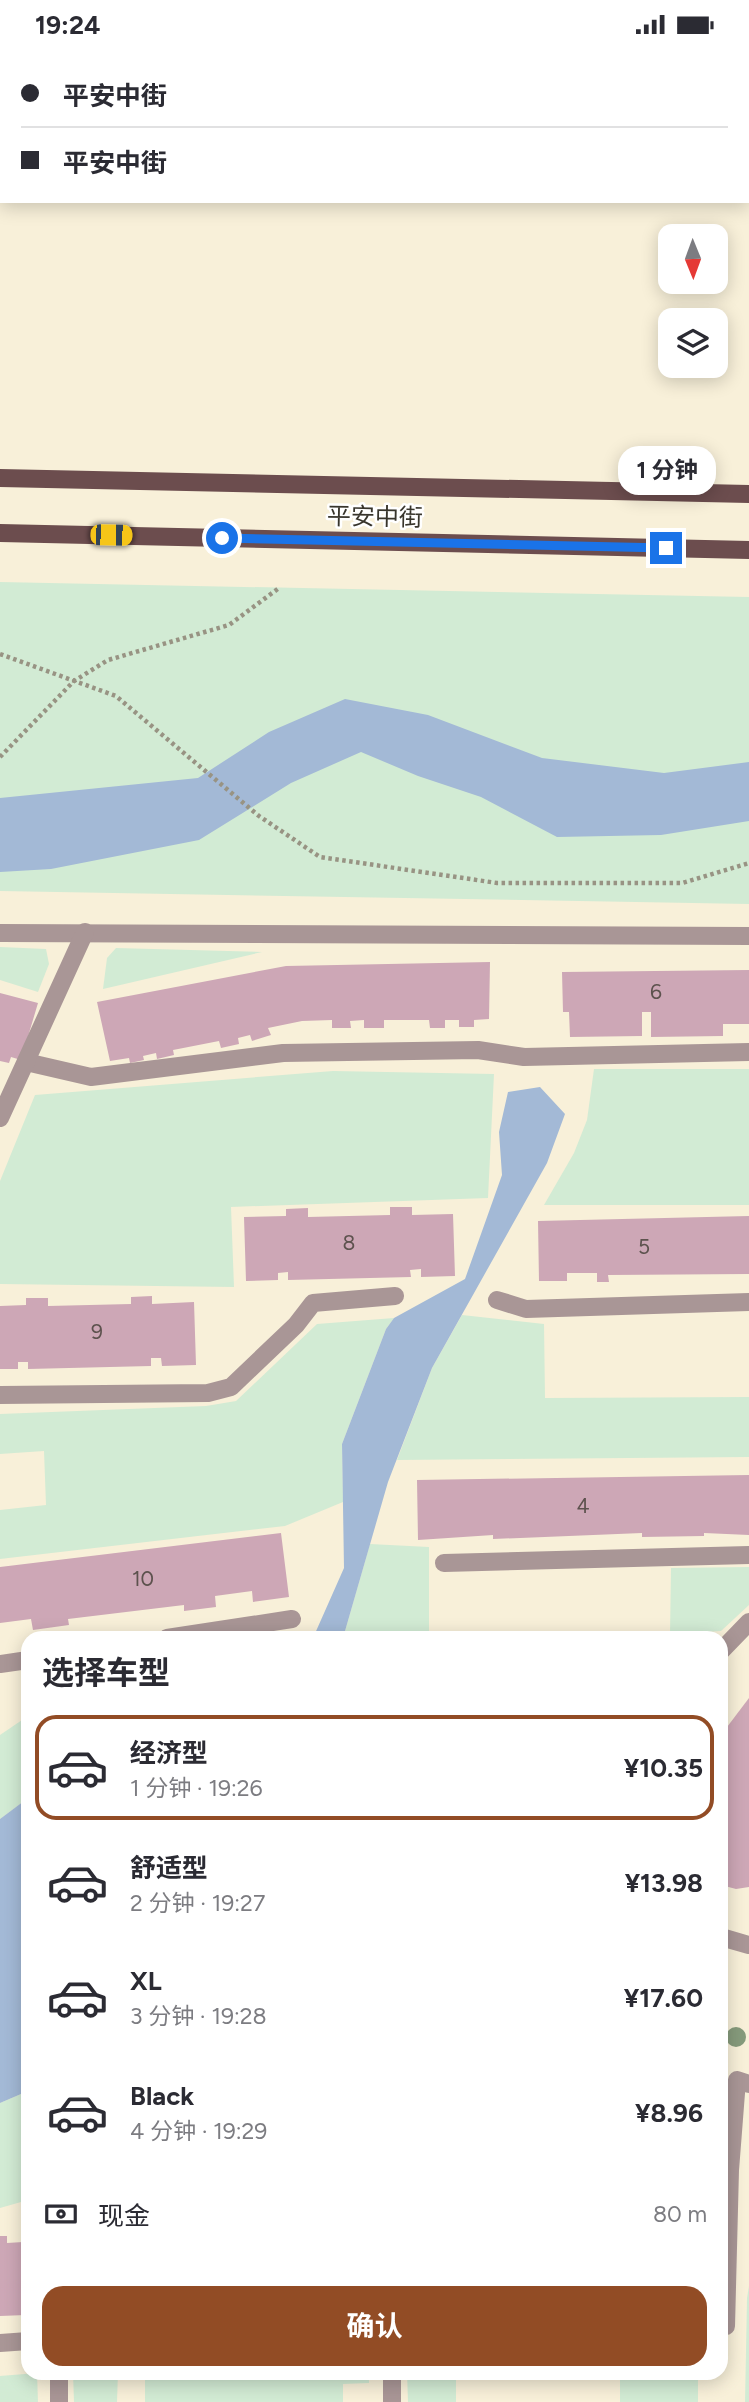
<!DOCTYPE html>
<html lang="zh">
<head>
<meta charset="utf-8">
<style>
  :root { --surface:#fff; --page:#f2f2f3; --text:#2b2b33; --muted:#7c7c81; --line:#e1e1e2; --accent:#924c25 }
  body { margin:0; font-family:Figtree,"Noto Sans SC",sans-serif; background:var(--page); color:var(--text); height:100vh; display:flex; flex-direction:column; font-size:26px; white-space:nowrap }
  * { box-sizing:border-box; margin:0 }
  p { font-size:23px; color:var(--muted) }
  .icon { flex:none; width:38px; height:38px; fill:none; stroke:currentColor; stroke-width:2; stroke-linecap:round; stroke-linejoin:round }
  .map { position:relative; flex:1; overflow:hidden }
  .sheet { position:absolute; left:21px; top:1582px; width:707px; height:749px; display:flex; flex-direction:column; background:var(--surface); border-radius:21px; box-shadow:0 4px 18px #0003 }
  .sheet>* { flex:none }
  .hud { position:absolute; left:0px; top:0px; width:749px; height:154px; box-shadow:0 4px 18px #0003; display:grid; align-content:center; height:154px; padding:0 21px; background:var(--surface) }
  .needle { width:46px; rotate:179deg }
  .controls { position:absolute; left:658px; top:175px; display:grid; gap:14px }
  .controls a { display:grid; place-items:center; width:70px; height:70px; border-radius:14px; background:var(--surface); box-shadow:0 4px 18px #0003; font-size:35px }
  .end { position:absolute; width:32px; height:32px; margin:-16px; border:9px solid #1a73e8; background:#fff; box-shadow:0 0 0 4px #fff }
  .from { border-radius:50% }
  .bubble { position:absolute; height:49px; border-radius:21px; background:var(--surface); box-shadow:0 4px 18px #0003; font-size:23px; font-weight:700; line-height:49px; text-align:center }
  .car { position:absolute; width:21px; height:42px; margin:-21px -10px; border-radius:9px; box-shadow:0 0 5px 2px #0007; background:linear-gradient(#f5c518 24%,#345 0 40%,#f5c518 0 76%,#345 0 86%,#f5c518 0) }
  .hud b { display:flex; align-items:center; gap:24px; height:66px; font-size:26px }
  .hud b+b { border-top:2px solid var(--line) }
  .hud i { width:18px; height:18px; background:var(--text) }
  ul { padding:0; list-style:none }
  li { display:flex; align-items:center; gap:21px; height:105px; margin:0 14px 10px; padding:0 7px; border:4px solid transparent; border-radius:21px }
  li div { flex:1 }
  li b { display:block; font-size:26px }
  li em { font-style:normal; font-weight:700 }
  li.current { border-color:var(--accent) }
  li>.icon { width:63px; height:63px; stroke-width:1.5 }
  h2 { padding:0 21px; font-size:32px; line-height:84px }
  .pay { display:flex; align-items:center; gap:18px; height:77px; padding:0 21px; font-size:26px }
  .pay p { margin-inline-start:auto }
  .button { display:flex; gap:14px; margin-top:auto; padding:14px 21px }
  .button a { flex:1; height:80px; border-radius:21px; background:var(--accent); color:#fff; font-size:28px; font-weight:700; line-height:80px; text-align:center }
  .status { display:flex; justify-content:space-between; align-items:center; height:49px; padding:0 35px; background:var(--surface); direction:ltr }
  .status svg { height:19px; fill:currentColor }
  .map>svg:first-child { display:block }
  .green { fill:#d2ebd4 }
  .water { fill:#a3b9d6 }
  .building { fill:#cda7b6 }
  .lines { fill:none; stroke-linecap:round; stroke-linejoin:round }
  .path { stroke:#989383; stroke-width:4.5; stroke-dasharray:3.5 3.5; stroke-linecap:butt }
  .service { stroke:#a99696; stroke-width:18 }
  .primary { stroke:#6c4d4e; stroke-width:18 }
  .tree { fill:#869b7c }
  .route { stroke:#1a73e8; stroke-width:9 }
  .labels { text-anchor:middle; stroke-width:5; stroke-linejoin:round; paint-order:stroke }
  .number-label { font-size:21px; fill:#5d524e }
  .street-label { font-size:24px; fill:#38352c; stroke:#fff }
</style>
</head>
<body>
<div class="status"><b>19:24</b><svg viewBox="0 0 49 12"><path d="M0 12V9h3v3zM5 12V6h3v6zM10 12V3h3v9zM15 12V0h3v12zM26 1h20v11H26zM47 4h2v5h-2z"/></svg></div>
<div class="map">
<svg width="749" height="2353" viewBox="0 0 749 2353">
  <rect width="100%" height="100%" fill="#f8f0d9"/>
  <g class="green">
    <path d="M0,533L749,548V855L0,842Z"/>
    <path d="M0,898L46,900L49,915L38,943L0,931Z"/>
    <path d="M116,899L262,903L103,940L107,909Z"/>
    <path d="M594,1020H749V1156H544L574,1104L587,1071Z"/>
    <path d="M333,1022L494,1025L488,1149L231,1158L234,1238L0,1235V1132L35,1046Z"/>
    <path d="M462,1266L544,1275L545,1349L749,1348V1408L397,1411L432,1319Z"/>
    <path d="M394,1269L386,1280L342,1395L343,1453L285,1477L0,1510V1461L46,1456L44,1402L0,1405V1365L206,1357L236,1352L317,1275Z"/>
    <path d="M370,1495L429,1498V1589H343Z"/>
    <path d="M749,1518V1556L721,1582L670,1585L671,1519Z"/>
    <path d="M28,1667V1749L0,1770V1686Z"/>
    <path d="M28,2042V2151L0,2159V2054Z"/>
    <path d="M749,2237V2353H745L747,2249Z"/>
    <path d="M37,2324L38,2353H0V2327Z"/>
    <path d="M73,2324H118L117,2353H74Z"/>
    <path d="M145,2324H369V2334L343,2335V2353H145Z"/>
    <path d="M407,2324H456V2353H408Z"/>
    <rect x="620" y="2324" width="78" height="29"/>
  </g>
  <g class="water">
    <path d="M345,650L428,666L542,709L664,724L749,713V772L661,786L557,788L481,748L418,727L361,703L291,734L199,791L51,820L0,823V749L198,729L269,683Z"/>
    <path d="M540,1038L565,1065L547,1114L432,1319L388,1433L343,1589H313L344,1519L342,1395L386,1280L394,1269L465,1230L502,1126L499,1083L508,1043Z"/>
    <path d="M28,1749V2042L0,2054V1770Z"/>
  </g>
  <g class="building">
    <path d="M490,913L489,970L474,971V978H459V971H445V979H430L429,971H384V979H364V971L350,972L351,979H332V971L302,972L268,979L271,986L252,992L250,986L238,989L239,995L221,999L219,992L173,1001L174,1006L157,1010L156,1004L143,1007L144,1011L130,1014L129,1009L110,1012L97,953L286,917Z"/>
    <path d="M749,921V975H723V987L651,988V963H642V987L570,988L569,963H563L562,923Z"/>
    <path d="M0,944L38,954L21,1011L11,1008L9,1014L0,1012Z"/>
    <path d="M390,1158H412V1166L453,1165L455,1227L421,1228V1220L410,1221L411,1228L288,1231V1223L278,1224V1231L246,1232L244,1168L286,1167V1160L308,1159V1168L390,1166Z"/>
    <path d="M749,1167V1225L608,1226L609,1233H597V1224H567V1232H539L538,1172Z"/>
    <path d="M152,1247V1255L194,1253L196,1316L162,1317L161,1309H151V1317L28,1320V1313H18V1320H0V1257L26,1256V1249H48V1257L131,1255V1248Z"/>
    <path d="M749,1426V1486L704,1484V1487L642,1488V1484L493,1490V1486L418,1491L417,1431Z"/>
    <path d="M281,1484L289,1548L253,1553L252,1542L215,1547L216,1558L184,1562V1556L68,1570L69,1576L33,1581L31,1570L0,1574V1518Z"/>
    <path d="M749,1649V1838L736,1840L721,1836V1686Z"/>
    <path d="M0,2187H7V2194L23,2193L26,2266L0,2267Z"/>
  </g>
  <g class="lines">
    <g class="path">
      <path d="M0,605L116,647L259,767L320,808L497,834H682L749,814"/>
      <path d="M0,708L74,632L108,611L229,576L279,539"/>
    </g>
    <g class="service">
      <path d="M0,884L749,887"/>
      <path d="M26,1013L91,1028L283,1004L478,1001L524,1008L749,1003"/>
      <path d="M0,1069L85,883"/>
      <path d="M497,1251L526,1260L749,1253"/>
      <path d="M0,1346L208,1344L231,1338L296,1276L313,1254L395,1247"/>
      <path d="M444,1514L749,1506"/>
      <path d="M167,1589L292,1570"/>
      <path d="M721,1602L749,1573"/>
      <path d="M0,1615L28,1611"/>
      <path d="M721,1888L749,1896"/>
      <path d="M721,2277H726L730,2121L737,2031L749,2035"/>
      <path d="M0,2294L28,2292"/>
      <path d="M59,2324V2353"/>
      <path d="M392,2353V2324"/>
    </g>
    <g class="primary">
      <path d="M0,429L749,445"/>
      <path d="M0,484L749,501"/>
    </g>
  </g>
  <circle class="tree" cx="736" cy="1988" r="10"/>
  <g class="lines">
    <path class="route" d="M222,489L666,499"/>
  </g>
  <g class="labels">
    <g class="number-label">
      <text x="656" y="950">6</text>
      <text x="349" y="1201">8</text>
      <text x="644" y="1205">5</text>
      <text x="97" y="1290">9</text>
      <text x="583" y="1464">4</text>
      <text x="143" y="1537">10</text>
    </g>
    <g class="street-label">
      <text transform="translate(375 468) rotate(1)" y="8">平安中街</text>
    </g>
  </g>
</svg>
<div class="controls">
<a><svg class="needle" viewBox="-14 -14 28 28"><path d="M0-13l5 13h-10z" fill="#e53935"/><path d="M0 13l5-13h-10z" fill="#7c7c81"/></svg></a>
<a><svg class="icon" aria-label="layers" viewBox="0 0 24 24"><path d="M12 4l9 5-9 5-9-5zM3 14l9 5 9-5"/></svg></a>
</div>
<i class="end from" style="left:222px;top:489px"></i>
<i class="end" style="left:666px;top:499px"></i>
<div class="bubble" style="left:618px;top:397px;width:98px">1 分钟</div>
<i class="car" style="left:111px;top:486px;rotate:91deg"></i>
<div class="hud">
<b><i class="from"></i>平安中街</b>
<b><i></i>平安中街</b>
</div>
<section class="sheet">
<h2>选择车型</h2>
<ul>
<li class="current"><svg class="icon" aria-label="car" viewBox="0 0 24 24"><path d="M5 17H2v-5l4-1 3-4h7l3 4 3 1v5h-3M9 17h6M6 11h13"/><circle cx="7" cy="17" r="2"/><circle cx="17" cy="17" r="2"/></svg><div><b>经济型</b><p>1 分钟 · 19:26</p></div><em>¥10.35</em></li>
<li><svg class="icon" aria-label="car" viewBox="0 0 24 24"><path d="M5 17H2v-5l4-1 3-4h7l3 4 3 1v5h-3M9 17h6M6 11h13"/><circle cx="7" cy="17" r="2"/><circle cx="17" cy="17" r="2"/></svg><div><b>舒适型</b><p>2 分钟 · 19:27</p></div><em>¥13.98</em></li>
<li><svg class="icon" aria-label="car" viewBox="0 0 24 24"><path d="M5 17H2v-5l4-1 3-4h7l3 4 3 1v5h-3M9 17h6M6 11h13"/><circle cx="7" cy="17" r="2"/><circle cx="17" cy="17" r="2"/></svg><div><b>XL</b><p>3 分钟 · 19:28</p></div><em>¥17.60</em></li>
<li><svg class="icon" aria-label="car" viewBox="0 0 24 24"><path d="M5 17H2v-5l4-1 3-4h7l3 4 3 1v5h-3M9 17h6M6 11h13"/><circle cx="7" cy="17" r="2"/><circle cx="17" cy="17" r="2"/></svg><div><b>Black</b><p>4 分钟 · 19:29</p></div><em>¥8.96</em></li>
</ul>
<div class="pay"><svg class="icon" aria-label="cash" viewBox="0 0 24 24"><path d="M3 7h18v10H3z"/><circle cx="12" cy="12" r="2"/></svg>现金<p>80 m</p></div>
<div class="button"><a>确认</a></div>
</section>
</div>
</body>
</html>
